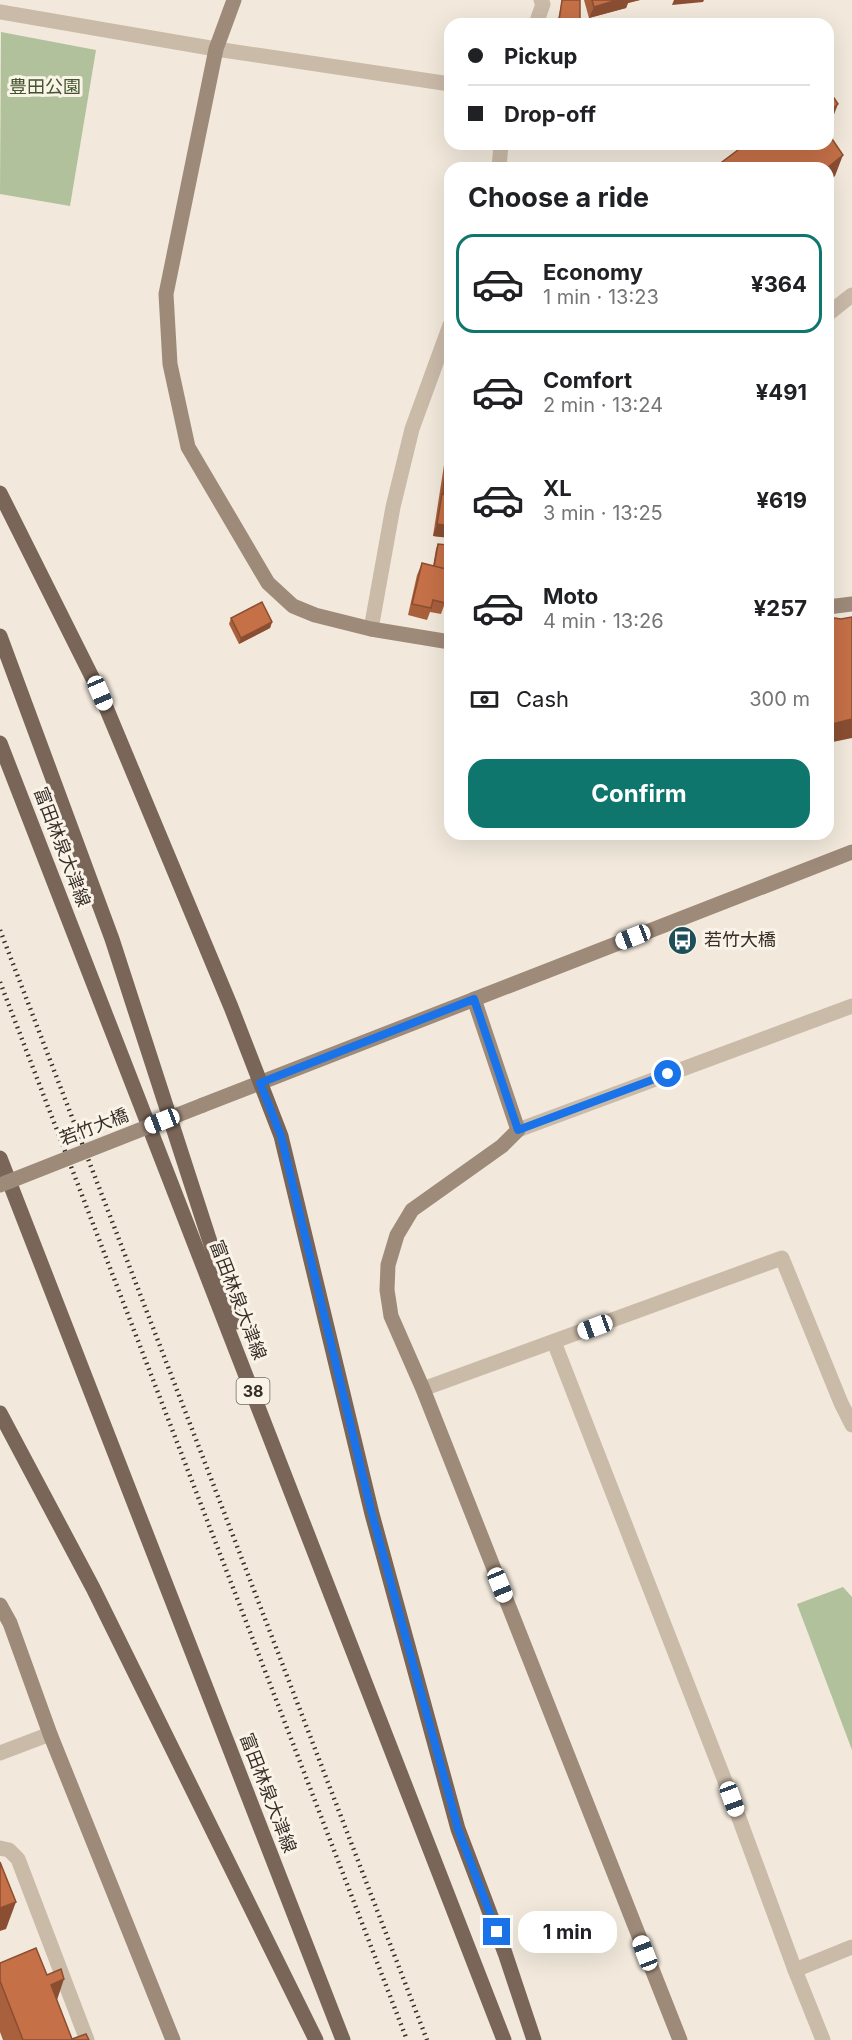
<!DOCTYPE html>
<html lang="en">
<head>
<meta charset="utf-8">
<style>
  :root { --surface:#fff; --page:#f6f6f6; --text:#202124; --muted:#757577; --line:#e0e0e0; --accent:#0f766e }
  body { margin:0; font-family:Inter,"Noto Sans JP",sans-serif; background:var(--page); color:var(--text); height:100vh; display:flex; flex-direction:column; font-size:22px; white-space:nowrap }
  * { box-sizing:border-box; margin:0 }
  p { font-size:20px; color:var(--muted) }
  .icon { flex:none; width:33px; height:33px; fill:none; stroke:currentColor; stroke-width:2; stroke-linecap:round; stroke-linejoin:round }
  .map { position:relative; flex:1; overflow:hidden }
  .sheet { position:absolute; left:444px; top:162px; width:390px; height:678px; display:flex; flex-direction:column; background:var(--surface); border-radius:18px; box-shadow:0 6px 24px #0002 }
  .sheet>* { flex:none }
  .banner { position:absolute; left:444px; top:18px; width:390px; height:132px; border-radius:18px; box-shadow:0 6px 24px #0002; display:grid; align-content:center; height:132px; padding:0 24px; background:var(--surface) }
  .end { position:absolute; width:27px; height:27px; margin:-14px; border:8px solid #1a73e8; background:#fff; box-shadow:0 0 0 3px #fff }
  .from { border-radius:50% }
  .bubble { position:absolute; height:42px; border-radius:18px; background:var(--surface); box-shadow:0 6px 24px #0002; font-size:20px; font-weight:700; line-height:42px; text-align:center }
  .car { position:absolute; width:18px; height:36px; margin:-18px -9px; border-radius:8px; box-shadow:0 0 4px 2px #0007; background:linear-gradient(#fff 24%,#345 0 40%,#fff 0 76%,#345 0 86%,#fff 0) }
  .banner b { display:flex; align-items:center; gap:21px; height:57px; font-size:22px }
  .banner b+b { border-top:2px solid var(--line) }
  .banner i { width:15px; height:15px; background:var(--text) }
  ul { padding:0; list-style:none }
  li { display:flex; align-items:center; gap:18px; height:99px; margin:0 12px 9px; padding:0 12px; border:3px solid transparent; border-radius:18px }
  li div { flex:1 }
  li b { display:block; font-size:22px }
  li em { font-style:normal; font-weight:700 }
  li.current { border-color:var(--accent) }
  li>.icon { width:54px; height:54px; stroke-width:1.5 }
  h2 { padding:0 24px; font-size:27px; line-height:72px }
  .pay { display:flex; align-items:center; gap:15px; height:66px; padding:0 24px; font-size:22px }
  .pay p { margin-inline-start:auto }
  .action { display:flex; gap:12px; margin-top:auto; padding:12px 24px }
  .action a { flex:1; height:69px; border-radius:18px; background:var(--accent); color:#fff; font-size:24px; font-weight:700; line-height:69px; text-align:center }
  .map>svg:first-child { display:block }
  .green { fill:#b1c19c }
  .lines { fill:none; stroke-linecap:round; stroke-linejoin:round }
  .lane { stroke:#cabaa8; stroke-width:15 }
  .street { stroke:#cabaa8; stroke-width:15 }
  .secondary { stroke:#9e8a79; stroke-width:15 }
  .primary { stroke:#796659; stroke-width:15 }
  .rail { stroke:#372e28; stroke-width:4.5; stroke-dasharray:1.5 4.5; stroke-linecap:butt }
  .secondary-bridge { stroke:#9e8a79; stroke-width:15 }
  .wall { fill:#a9603d }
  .shaded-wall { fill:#8a4e32 }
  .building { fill:#c57047; stroke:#8a4e32; stroke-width:1.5 }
  .route { stroke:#1a73e8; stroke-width:8 }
  .labels { text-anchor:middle; stroke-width:6; stroke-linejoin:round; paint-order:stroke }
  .shield { fill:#f9f3e8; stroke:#716962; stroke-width:1.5 }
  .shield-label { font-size:16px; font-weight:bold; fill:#372e28 }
  .park-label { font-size:18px; fill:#42552c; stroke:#f9f3e8 }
  .street-label { font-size:18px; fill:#372e28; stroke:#f9f3e8 }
  .poi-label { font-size:18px; fill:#372e28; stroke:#f9f3e8; text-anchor:start }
</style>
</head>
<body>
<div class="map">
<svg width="852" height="2040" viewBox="0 0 852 2040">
  <rect width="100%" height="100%" fill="#f2e9dc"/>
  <g class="green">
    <path d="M1,32L96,50L70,206L0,194Z"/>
    <path d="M843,1587L852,1597V1750L797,1604Z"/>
  </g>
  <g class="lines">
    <g class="lane">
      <path d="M828,314L852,295"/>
      <path d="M0,1753L50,1734"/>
      <path d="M0,1848L9,1850L18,1859L87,2040"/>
    </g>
    <g class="street">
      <path d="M0,12L216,49L450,84"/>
      <path d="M536,24L543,4L541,0"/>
      <path d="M499,168L501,144"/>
      <path d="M371,629L393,507L412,429L450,325"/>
      <path d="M518,1130L852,1006"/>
      <path d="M554,1342L732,1799L795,1970L823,2040"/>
      <path d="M423,1389L782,1258L841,1403L852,1425"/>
      <path d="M795,1970L852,1947"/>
    </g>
    <g class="secondary">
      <path d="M234,0L216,49L166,294L170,364L188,447L268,583L293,606L315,615L371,629L450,642"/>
      <path d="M828,607L852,604"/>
      <path d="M474,999L518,1130L502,1146L412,1210L397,1235L388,1265L387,1290L391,1316L423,1389L680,2040"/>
      <path d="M203,1105L852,852"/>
      <path d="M0,1605L10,1623L50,1734L173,2040"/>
    </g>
    <g class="primary">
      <path d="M0,493L100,693L231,1007L281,1136L372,1514L458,1829L505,1953L534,2040"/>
      <path d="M0,636L112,939L236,1322"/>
      <path d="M0,743L504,2040"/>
      <path d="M0,1158L343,2040"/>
      <path d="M0,1413L93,1588L316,2040"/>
    </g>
    <g class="rail">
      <path d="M0,930L427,2040"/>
      <path d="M0,982L407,2040"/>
    </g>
    <path class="secondary-bridge" d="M0,1185L203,1105"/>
  </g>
  <g class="wall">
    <path d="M562,0L580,22L579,24H557Z"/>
    <path d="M584,0H640L628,3L626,8L589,18Z"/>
    <path d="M448,453H450V538L433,536L444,465Z"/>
    <path d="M449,539L445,603L441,614L430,612L427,620L408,615L417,575L422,563L433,566L436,549L438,544L447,545Z"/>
    <path d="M231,618L272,622L270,628L239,644L229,624Z"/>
    <path d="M0,1963L57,2000L72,2039L89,2040H3L0,2032Z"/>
  </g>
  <g class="shaded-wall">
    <path d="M617,0H640L628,3L626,8L589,18L594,7Z"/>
    <path d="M674,0H704L703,2L672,5Z"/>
    <path d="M838,104L830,125L828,127V113Z"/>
    <path d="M843,155L835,176L828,182V168H827Z"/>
    <path d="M443,491L450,492V504L442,494L438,503Z"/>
    <path d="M437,524L450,526V538L433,536Z"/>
    <path d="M272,622L270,628L239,644L241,638Z"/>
    <path d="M852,719V738L828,743V725Z"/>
    <path d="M16,1902L6,1929L0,1931V1908Z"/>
    <path d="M64,1979L55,2006L51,1985Z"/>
  </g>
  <g class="building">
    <path d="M562,0H580V22L573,21V23L559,21Z"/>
    <path d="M592,0H617L594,7Z"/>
    <path d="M828,89L838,104L828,113Z"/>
    <path d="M828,133L843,155L827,168H714L746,144H828Z"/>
    <path d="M828,177L831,188L828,194Z"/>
    <path d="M448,453H450V492L443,491Z"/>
    <path d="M442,494L450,496V526L437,524Z"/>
    <path d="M449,539H450V570L434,567L438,544L448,545Z"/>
    <path d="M422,563L450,570V582L445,603L433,600L431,608L412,604Z"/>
    <path d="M262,602L272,622L241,638L231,618Z"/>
    <path d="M828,617L841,619L852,617V719L828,725Z"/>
    <path d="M0,1862L16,1902L0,1908Z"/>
    <path d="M36,1948L47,1975L61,1969L64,1979L51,1985L72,2039L86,2034L89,2040H23L0,1981V1963Z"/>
  </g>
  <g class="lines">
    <path class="route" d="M497,1932L458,1829L452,1806L372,1514L281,1136L260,1083L474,999L518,1130L668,1074"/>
  </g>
  <defs>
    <symbol id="bus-disc" viewBox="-11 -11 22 22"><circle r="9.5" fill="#1e4f58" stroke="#f9f3e8"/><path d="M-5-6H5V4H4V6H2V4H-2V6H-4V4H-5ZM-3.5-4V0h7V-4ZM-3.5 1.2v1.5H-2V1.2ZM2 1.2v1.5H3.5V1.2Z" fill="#fff"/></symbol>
  </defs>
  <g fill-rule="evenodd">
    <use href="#bus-disc" x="666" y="924" width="33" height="33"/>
  </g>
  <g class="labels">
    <rect class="shield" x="236.5" y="1378" width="33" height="26" rx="4.5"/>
    <g class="shield-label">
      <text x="253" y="1397">38</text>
    </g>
    <g class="park-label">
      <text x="45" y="93">豊田公園</text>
    </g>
    <g class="street-label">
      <text transform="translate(62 847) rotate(69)" y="6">富田林泉大津線</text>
      <text transform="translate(94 1127) rotate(-21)" y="6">若竹大橋</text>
      <text transform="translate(238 1300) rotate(69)" y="6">富田林泉大津線</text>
      <text transform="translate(268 1793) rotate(69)" y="6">富田林泉大津線</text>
    </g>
    <g class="poi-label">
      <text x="704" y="946">若竹大橋</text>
    </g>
  </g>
</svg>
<i class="end from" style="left:668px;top:1074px"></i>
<i class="end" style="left:497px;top:1932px"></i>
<div class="bubble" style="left:518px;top:1911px;width:99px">1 min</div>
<i class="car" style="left:100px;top:693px;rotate:157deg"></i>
<i class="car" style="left:633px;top:937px;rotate:249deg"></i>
<i class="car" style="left:162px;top:1121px;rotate:249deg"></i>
<i class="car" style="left:595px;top:1327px;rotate:250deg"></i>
<i class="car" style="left:500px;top:1585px;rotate:158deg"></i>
<i class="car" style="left:732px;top:1799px;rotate:160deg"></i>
<i class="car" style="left:645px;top:1953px;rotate:339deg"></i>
<div class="banner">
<b><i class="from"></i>Pickup</b>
<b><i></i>Drop-off</b>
</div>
<section class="sheet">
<h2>Choose a ride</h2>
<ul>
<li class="current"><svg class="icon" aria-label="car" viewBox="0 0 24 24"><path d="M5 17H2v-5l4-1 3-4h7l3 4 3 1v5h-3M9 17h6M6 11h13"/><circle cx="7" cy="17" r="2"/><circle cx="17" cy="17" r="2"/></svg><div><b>Economy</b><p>1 min · 13:23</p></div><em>¥364</em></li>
<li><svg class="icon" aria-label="car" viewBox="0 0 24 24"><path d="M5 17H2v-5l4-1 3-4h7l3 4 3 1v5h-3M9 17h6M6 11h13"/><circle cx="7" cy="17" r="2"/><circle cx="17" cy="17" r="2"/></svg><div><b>Comfort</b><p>2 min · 13:24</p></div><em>¥491</em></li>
<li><svg class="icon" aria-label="car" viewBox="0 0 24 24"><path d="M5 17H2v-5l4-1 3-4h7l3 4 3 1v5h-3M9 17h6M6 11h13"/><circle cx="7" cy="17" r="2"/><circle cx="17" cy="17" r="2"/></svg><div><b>XL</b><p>3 min · 13:25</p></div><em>¥619</em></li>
<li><svg class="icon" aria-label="car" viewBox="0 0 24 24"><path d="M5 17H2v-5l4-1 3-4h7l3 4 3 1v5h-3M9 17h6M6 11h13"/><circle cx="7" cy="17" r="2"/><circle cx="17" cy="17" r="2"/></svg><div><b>Moto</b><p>4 min · 13:26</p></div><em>¥257</em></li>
</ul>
<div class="pay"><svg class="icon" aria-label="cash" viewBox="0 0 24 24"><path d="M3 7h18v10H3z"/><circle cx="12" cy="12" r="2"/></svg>Cash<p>300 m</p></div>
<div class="action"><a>Confirm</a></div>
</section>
</div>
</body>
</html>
